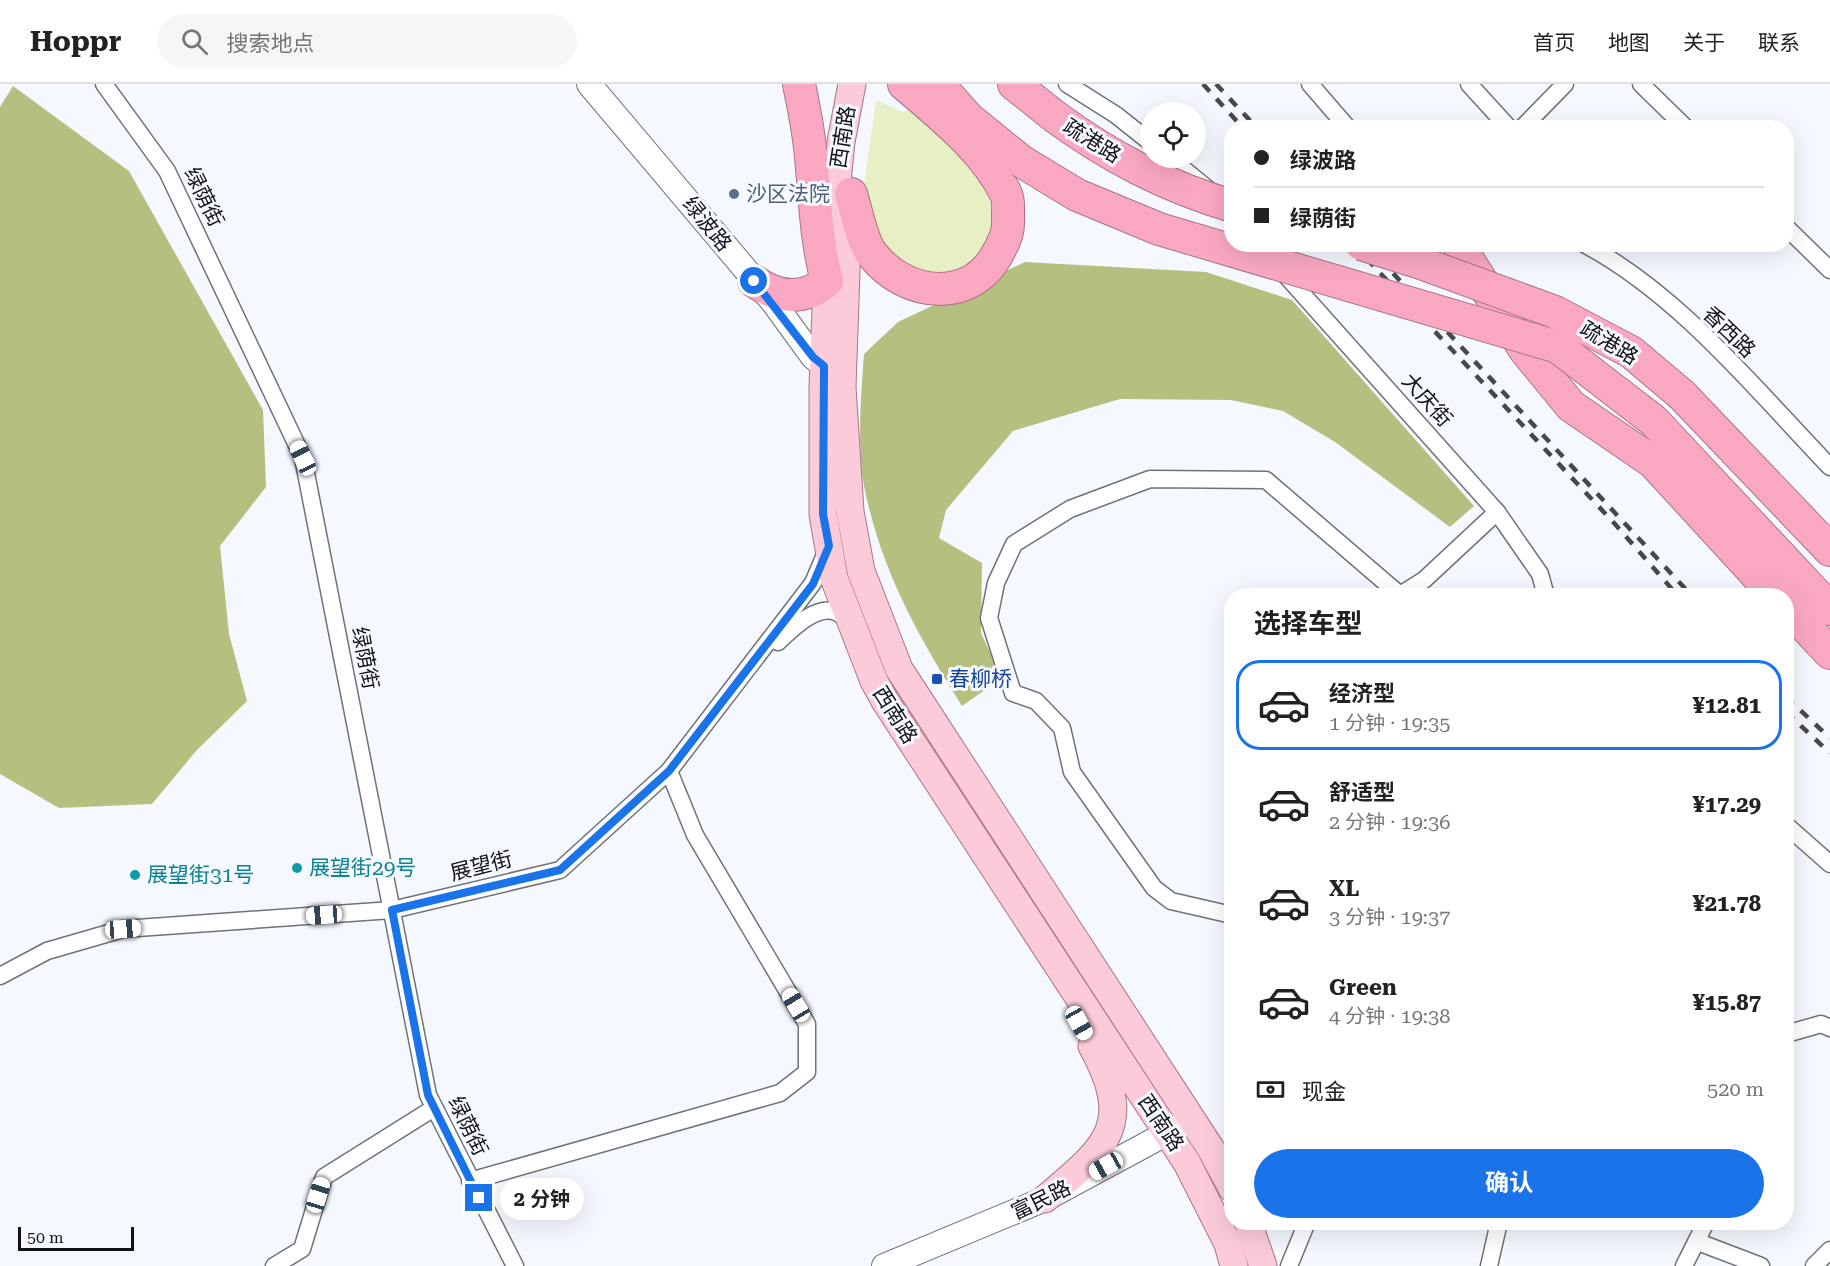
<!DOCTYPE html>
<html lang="zh">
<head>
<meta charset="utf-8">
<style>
  :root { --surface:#fff; --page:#f6f6f6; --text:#222; --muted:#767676; --line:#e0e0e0; --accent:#1a73e8 }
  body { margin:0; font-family:"Roboto Serif","Noto Sans SC",serif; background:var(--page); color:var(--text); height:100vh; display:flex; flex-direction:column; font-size:22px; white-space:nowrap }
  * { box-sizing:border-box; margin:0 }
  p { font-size:20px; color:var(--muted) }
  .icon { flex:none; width:33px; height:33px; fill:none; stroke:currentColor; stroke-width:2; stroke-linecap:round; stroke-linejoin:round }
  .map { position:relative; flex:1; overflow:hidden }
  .drawer { position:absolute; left:1224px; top:504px; width:570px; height:642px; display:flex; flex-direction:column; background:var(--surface); border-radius:24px; box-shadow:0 6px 24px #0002 }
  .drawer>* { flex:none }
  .banner { position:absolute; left:1224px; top:36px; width:570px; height:132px; border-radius:24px; box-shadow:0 6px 24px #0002; display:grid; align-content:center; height:132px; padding:0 30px; background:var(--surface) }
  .controls { position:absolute; left:1140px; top:18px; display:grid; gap:12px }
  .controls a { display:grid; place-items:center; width:66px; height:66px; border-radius:50%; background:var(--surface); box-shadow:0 6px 24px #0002; font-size:30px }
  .scale { position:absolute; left:18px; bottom:15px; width:116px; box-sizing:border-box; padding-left:6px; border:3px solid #121315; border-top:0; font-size:16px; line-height:21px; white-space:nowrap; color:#121315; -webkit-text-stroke:4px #f5f8ff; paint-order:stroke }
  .end { position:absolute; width:27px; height:27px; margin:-14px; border:8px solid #1a73e8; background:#fff; box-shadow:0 0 0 3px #fff }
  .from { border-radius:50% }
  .bubble { position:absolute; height:42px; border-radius:21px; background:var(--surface); box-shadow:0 6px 24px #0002; font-size:20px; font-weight:700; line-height:42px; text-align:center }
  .car { position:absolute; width:18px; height:36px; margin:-18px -9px; border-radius:8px; box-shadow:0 0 4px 2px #0007; background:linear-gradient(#fff 24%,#345 0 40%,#fff 0 76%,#345 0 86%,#fff 0) }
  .banner b { display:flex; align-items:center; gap:21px; height:57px; font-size:22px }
  .banner b+b { border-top:2px solid var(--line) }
  .banner i { width:15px; height:15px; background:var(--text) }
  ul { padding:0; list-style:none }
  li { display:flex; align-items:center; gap:18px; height:90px; margin:0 12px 9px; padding:0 18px; border:3px solid transparent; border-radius:24px }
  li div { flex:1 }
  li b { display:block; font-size:22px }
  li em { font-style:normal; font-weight:700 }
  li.selected { border-color:var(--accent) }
  li>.icon { width:54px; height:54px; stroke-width:1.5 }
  h2 { padding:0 30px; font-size:27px; line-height:72px }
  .pay { display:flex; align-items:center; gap:15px; height:66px; padding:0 30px; font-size:22px }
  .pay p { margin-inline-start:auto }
  .cta { display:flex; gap:12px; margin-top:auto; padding:12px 30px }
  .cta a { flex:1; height:69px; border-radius:36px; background:var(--accent); color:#fff; font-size:24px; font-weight:700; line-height:69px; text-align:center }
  header { display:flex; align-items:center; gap:36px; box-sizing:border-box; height:84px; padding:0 30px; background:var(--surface); border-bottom:2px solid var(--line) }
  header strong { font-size:28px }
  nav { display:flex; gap:33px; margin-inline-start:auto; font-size:21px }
  .search { width:420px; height:54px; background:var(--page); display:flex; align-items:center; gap:15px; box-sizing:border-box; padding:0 21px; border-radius:33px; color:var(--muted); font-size:22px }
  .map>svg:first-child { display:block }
  .green { fill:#e7f0c5 }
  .forest { fill:#b5c080 }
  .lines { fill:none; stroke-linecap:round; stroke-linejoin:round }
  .street-casing { stroke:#6f7277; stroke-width:19 }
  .secondary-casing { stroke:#6f7277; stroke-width:26 }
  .primary-casing { stroke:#a97485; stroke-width:29 }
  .highway-casing { stroke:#a97485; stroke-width:34 }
  .street { stroke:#fff; stroke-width:16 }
  .secondary { stroke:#fff; stroke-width:24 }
  .primary { stroke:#fccbda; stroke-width:27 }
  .highway { stroke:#faa8c1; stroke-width:32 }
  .rail { stroke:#46484b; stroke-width:4.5; stroke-dasharray:10 10; stroke-linecap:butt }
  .highway-bridge-casing { stroke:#a97485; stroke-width:34; stroke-linecap:butt }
  .highway-bridge { stroke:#faa8c1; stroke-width:32 }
  .route { stroke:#1a73e8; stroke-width:8 }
  .service-dot { fill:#5c6f8a; stroke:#f5f8ff; stroke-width:2 }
  .transit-dot { fill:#1a4fb4; stroke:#f5f8ff; stroke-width:2 }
  .culture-dot { fill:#0f9aa8; stroke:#f5f8ff; stroke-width:2 }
  .labels { text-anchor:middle; stroke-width:6; stroke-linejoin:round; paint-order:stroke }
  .street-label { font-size:21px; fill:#121315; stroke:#f5f8ff }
  .service-label { font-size:21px; fill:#4e5e75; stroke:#f5f8ff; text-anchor:start }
  .transit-label { font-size:21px; fill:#164399; stroke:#f5f8ff; text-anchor:start }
  .culture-label { font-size:21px; fill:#0d838f; stroke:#f5f8ff; text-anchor:start }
</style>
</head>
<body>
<header>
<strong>Hoppr</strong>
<div class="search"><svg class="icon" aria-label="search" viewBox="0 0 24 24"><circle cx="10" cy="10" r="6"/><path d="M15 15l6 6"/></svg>搜索地点</div>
<nav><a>首页</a><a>地图</a><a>关于</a><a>联系</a></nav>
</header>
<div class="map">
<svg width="1830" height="1182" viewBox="0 0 1830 1182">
  <rect width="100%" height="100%" fill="#f5f8ff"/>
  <path class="green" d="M876,16L903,28L917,22L975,87L992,114L991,152L983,172L960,188L936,194L909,189L869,149L864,102Z"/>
  <g class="forest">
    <path d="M13,2L129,87L263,326L266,403L220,462L229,550L247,617L196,667L152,720L59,724L0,690V23Z"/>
    <path d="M1025,178L1206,188L1292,216L1474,422L1450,443L1335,358L1283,327L1231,316L1120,315L1013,347L946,426L939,454L982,479L981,549L1002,594L962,622C917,550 881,486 864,402C857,363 861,310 864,270L898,238Z"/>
  </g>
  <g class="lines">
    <defs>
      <g id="street">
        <path d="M104,0L167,87L303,374L428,1011L515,1182"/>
        <path d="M1067,0L1116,31L1150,58"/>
        <path d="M1310,0L1348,44"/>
        <path d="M1469,0L1509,44"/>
        <path d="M1641,0L1686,44"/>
        <path d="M1522,44L1565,0"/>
        <path d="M1170,74L1209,106"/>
        <path d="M1786,143L1830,186"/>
        <path d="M1584,160C1679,210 1756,306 1830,383"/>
        <path d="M1281,186L1497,428L1540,490L1546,512"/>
        <path d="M778,558C791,546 816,520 836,528C841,530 847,536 852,540"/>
        <path d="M1786,741L1830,780"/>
        <path d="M1232,831L1171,817L1154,804L1072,688L1062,644L1036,617L1013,609L989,534L996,499L1014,460L1070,425L1150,395L1266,396L1400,511L1424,496L1497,428"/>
        <path d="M0,892L47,867L123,845L392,826L560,786L669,687L813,499L827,466"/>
        <path d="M1786,950L1821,940L1830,944"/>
        <path d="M470,1097L780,1009L807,988V940L695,751L669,687"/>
        <path d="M1698,1158L1761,1182"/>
        <path d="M274,1182L302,1165L324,1093L434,1024"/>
        <path d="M1289,1182L1307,1138"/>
        <path d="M1489,1182L1499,1138"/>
        <path d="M1684,1182L1706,1138"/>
        <path d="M1814,1182L1830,1166"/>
      </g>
      <g id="secondary">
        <path d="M589,0L773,218L813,273L824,282"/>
        <path d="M884,1182L1045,1115L1184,1040"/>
      </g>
      <g id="primary">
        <path d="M852,0L841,58L827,197L823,303V430L834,494L874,597L885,617L1187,1079L1228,1160L1234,1182"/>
        <path d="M847,158L842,303L850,427L861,487L899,585L1211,1065L1232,1104"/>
        <path d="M1045,1115C1106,1063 1136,1042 1092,962"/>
        <path d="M1248,1138L1263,1182"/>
      </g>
      <g id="highway">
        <path d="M938,0L968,34L1021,77"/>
        <path d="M1014,0L1054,32"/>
        <path d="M851,110C856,125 862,158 872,170C906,214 973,220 999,167C1006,154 1009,146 1008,132C1008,125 1009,116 1006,110C985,66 940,31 904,0"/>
        <path d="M1458,160L1525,266L1571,322L1653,378L1776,512"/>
        <path d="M754,197C777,214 804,217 827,197C816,156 815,115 811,73C809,49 804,24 799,0"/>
        <path d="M1682,311L1830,466"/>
        <path d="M1654,337L1830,525"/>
        <path d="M1786,522L1830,569"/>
      </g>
    </defs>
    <use href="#street" class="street-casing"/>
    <use href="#secondary" class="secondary-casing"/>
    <use href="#primary" class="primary-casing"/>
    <use href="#highway" class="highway-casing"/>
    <use href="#street" class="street"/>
    <use href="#secondary" class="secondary"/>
    <use href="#primary" class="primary"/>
    <use href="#highway" class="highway"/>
    <g class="rail">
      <path d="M1203,0L1243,44"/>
      <path d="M1216,0L1257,44"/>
      <path d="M1353,160L1615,440L1678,512"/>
      <path d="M1366,160L1692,512"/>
      <path d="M1786,613L1830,654"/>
      <path d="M1786,628L1830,669"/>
    </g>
    <defs>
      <g id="highway-bridge">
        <path d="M1054,32C1110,73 1165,102 1232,122"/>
        <path d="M1021,77L1077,111L1159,145L1558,263L1654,337"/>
        <path d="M1361,160L1421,179L1555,228L1631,268L1682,311"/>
      </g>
    </defs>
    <use href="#highway-bridge" class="highway-bridge-casing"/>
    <use href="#highway-bridge" class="highway-bridge"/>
  </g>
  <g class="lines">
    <path class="route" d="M479,1114L428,1011L392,826L560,786L669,687L813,500L829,462L823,430L824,282L813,273L754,197"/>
  </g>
  <circle class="service-dot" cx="734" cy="110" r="6"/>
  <rect class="transit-dot" x="931" y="589" width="12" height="12" rx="3"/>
  <g class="culture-dot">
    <circle cx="297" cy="784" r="6"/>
    <circle cx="135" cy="791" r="6"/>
  </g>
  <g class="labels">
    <g class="street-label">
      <text transform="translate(843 53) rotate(-81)" y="7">西南路</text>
      <text transform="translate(1092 57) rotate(32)" y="7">疏港路</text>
      <text transform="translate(204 113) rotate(64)" y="7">绿荫街</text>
      <text transform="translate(707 140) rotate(51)" y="7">绿波路</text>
      <text transform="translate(1729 248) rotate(44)" y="7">香西路</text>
      <text transform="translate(1609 259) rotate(31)" y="7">疏港路</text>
      <text transform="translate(1427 316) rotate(48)" y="7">大庆街</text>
      <text transform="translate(365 574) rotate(79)" y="7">绿荫街</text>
      <text transform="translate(895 631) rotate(58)" y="7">西南路</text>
      <text transform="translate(481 782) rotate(-14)" y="7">展望街</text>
      <text transform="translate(1161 1039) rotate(56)" y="7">西南路</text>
      <text transform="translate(468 1042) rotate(64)" y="7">绿荫街</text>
      <text transform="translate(1041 1116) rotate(-26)" y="7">富民路</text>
    </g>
    <g class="service-label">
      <text x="746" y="117">沙区法院</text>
    </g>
    <g class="transit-label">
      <text x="949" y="602">春柳桥</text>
    </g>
    <g class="culture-label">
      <text x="309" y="791">展望街29号</text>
      <text x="147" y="798">展望街31号</text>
    </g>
  </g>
</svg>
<div class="controls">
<a><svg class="icon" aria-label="locate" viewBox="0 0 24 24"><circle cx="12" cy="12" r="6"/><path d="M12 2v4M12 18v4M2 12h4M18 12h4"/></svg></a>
</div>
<div class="scale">50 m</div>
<i class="end from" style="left:754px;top:197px"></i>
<i class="end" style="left:479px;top:1114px"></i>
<div class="bubble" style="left:500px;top:1094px;width:84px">2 分钟</div>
<i class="car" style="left:303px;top:374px;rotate:335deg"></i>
<i class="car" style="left:324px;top:831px;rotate:266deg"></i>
<i class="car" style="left:123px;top:845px;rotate:86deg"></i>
<i class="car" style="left:796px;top:921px;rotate:329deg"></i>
<i class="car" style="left:1079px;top:939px;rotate:151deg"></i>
<i class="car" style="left:1106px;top:1082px;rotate:241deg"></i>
<i class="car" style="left:318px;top:1111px;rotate:17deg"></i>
<div class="banner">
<b><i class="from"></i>绿波路</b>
<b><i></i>绿荫街</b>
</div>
<section class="drawer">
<h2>选择车型</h2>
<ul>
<li class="selected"><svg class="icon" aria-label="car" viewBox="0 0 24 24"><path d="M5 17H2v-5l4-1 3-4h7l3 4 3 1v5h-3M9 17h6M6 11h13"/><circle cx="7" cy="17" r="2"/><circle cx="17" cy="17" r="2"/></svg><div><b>经济型</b><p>1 分钟 · 19:35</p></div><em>¥12.81</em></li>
<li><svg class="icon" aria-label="car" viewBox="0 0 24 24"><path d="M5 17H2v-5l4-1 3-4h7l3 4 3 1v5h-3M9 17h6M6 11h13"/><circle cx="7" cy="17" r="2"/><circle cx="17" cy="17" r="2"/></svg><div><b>舒适型</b><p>2 分钟 · 19:36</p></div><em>¥17.29</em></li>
<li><svg class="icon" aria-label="car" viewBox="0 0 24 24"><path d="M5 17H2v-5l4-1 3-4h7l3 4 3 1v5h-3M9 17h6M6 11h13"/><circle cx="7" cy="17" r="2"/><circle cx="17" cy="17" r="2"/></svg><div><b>XL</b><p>3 分钟 · 19:37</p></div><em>¥21.78</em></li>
<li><svg class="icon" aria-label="car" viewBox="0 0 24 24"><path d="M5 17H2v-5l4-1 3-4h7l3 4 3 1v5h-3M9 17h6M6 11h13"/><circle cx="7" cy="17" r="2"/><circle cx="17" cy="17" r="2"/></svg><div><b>Green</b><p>4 分钟 · 19:38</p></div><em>¥15.87</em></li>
</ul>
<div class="pay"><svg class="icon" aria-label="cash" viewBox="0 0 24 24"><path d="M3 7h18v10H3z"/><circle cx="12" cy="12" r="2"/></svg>现金<p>520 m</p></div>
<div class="cta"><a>确认</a></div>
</section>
</div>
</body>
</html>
